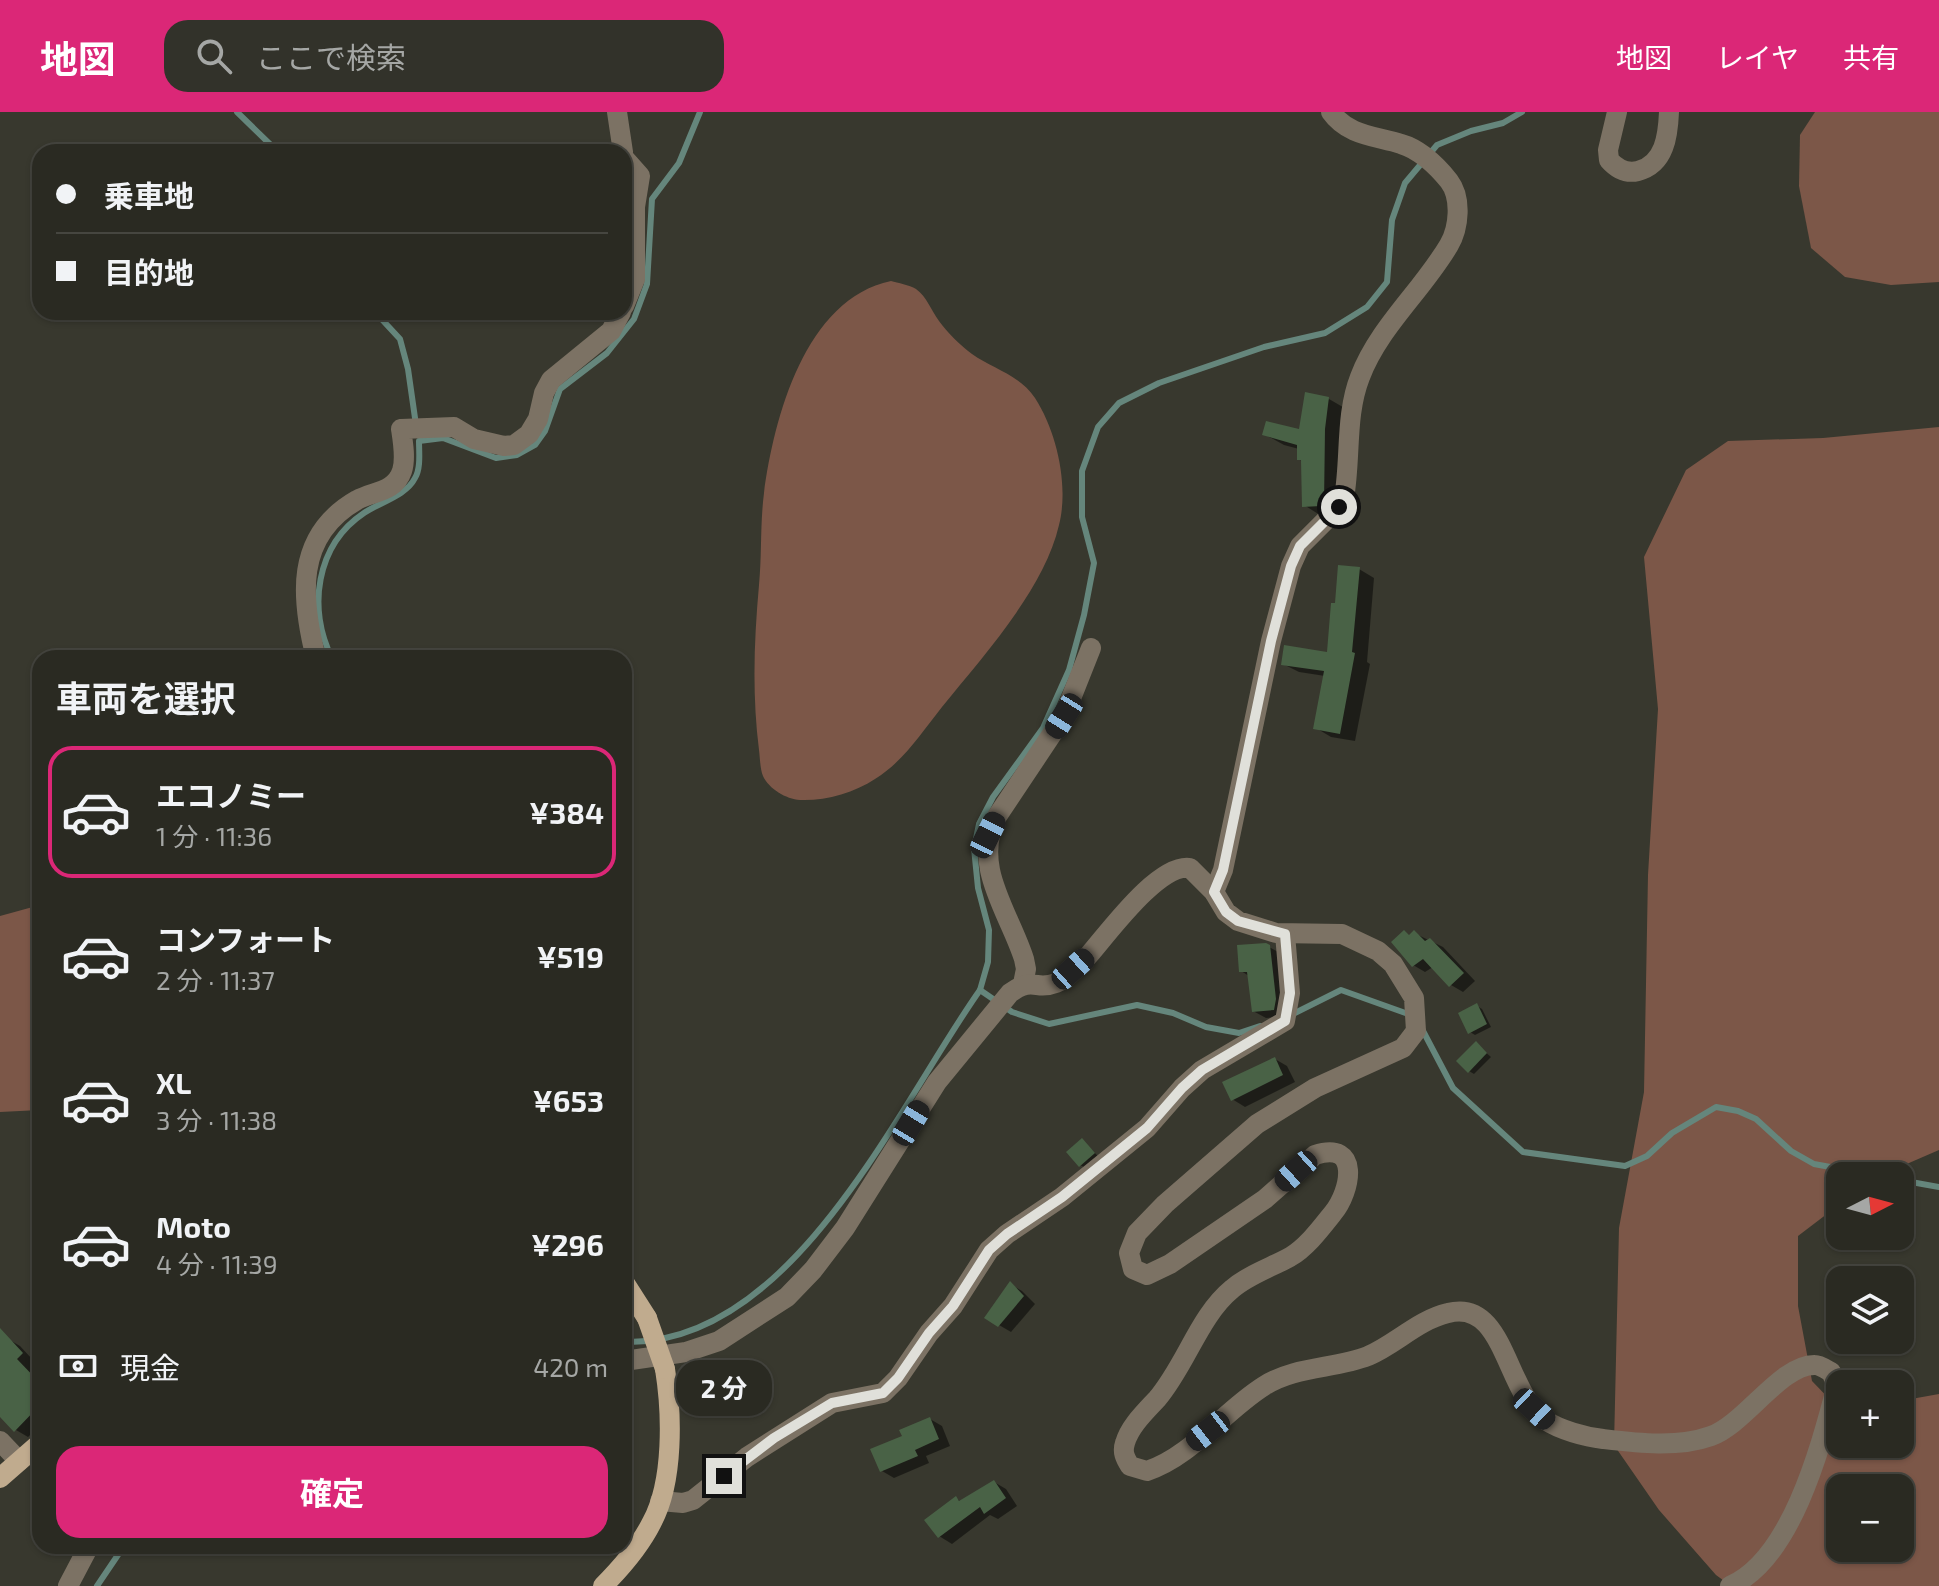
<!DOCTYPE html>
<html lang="ja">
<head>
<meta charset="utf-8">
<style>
  :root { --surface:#2a2a22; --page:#32322a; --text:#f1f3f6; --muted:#a5a7a5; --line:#464640; --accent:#db2777 }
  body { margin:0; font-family:"Exo 2","Noto Sans JP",sans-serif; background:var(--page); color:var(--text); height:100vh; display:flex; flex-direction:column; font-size:30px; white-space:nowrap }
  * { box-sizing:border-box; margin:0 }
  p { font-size:26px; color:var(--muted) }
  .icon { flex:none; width:44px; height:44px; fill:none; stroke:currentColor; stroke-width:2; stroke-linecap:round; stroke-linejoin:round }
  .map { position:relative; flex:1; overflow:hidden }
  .details { position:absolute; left:32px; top:538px; width:600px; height:904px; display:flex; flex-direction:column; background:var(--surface); border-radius:24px; box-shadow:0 2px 6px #0004,0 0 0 2px var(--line) }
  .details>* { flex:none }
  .top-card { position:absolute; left:32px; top:32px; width:600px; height:176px; border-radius:24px; box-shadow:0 2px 6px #0004,0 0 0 2px var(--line); display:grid; align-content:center; height:176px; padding:0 24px; background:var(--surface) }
  .needle { width:52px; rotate:84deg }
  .tools { position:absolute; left:1826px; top:1050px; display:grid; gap:16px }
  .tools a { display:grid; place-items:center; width:88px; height:88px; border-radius:16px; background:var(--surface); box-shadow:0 2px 6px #0004,0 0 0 2px var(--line); font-size:40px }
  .end { position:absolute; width:36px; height:36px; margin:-18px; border:10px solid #e0e0da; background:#111; box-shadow:0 0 0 4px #111 }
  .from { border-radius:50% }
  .bubble { position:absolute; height:56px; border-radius:24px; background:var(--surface); box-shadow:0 2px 6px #0004,0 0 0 2px var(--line); font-size:26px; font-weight:700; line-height:56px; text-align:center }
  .car { position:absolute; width:24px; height:48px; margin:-24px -12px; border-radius:10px; box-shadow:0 0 6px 2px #0007; background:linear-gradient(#222 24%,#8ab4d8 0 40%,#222 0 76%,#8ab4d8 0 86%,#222 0) }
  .top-card b { display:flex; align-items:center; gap:28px; height:76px; font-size:30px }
  .top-card b+b { border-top:2px solid var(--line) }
  .top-card i { width:20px; height:20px; background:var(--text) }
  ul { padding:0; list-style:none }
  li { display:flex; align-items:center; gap:24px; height:132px; margin:0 16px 12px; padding:0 8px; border:4px solid transparent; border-radius:24px }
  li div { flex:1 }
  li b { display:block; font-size:30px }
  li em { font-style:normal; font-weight:700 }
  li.on { border-color:var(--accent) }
  li>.icon { width:72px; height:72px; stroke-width:1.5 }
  h2 { padding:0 24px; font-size:36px; line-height:96px }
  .pay { display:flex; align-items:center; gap:20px; height:88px; padding:0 24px; font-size:30px }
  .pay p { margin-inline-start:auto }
  .button { display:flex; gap:16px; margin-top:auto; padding:16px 24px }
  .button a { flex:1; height:92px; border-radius:24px; background:var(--accent); color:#fff; font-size:32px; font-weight:700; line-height:92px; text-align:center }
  header { display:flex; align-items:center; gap:48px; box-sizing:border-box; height:112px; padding:0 40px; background:var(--accent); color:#fff }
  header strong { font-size:38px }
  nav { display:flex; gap:44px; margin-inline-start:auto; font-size:28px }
  .search { width:560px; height:72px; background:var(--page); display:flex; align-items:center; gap:20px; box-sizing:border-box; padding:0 28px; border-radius:24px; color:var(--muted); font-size:30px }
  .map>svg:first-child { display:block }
  .forest { fill:#7c5748; fill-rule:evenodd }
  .shadow { fill:#0007 }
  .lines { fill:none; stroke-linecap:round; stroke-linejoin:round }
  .stream { stroke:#65867c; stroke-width:6 }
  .building { fill:#496246 }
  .minor { stroke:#7c7264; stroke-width:20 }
  .major { stroke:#c0ab8e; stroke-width:20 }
  .major-bridge { stroke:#c0ab8e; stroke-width:20 }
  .route { stroke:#e0e0da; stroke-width:10 }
</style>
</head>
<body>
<header>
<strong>地図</strong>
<div class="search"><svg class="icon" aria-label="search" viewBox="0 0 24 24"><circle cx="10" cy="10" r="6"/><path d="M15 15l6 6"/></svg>ここで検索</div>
<nav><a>地図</a><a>レイヤ</a><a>共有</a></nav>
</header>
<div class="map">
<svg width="1939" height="1474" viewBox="0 0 1939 1474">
  <rect width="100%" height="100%" fill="#38382e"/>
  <g class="forest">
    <path d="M1815,0H1939V170L1891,173L1845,165L1811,136L1799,74L1800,23Z"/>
    <path d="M891,169C898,171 909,173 916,177C927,185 931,198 939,209C947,220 961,234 972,242C993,257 1020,263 1035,286C1057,320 1069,374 1059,413C1044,478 983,544 942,595C922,620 903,650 875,667C854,681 825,689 800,688C786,687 769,677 763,664C760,657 760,645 759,638C752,582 754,529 759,473C762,443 760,412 764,381C774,306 805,187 891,169Z"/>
    <path d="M1939,315V1038L1879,1064H1840V1092L1798,1124V1194L1812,1269L1840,1298V1332H1900V1289L1939,1282V1474H1731L1716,1463L1659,1398L1614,1333L1619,1116L1644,980L1648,763L1658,597L1644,445L1686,358L1728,329L1823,326ZM1840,1376H1900V1436H1840Z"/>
    <path d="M40,793V998L0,1000V804Z"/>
  </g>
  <g class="shadow">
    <path d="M1329,287L1348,298L1342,404L1320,391V396L1335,404L1323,405L1304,393L1303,350L1299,347V337L1284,333L1264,322L1300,319Z"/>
    <path d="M1359,457L1374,466L1367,550L1370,552L1355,629L1331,625L1316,616L1325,564L1299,560L1283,552L1329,543L1337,493Z"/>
    <path d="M1414,821L1443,835L1475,869L1463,880L1451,873L1433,855L1425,860L1413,853L1411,824Z"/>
    <path d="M1269,835L1282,842L1286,904L1266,906L1253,899L1249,864L1241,859Z"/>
    <path d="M1477,894L1482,897L1491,915L1475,923L1470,920Z"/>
    <path d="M1476,932L1491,945L1474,962L1469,959Z"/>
    <path d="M1275,947L1287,954L1295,970L1245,995L1232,987Z"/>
    <path d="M1082,1029L1099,1045L1086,1056L1080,1053Z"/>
    <path d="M1010,1172L1022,1179L1035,1192L1011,1220L999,1213Z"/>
    <path d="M8,1227L20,1234L32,1247L40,1242V1313L28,1325L16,1318L0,1300V1234Z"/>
    <path d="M930,1307L942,1314L950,1334L926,1344L929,1351L894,1366L882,1359L904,1325Z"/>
    <path d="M994,1370L1006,1377L1017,1394L998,1407L990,1403L952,1432L939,1424L956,1386L961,1390Z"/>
  </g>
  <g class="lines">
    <g class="stream">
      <path d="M237,0L278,40"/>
      <path d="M375,200L400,227L408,257L416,313"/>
      <path d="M332,546C307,497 316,433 364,401C380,390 406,384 415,366C421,356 419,340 419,329L443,326L496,346L517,343L535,333L545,319L560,277L607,241L634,207L647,172L652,87L679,51L700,0"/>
      <path d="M980,878L1012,900L1049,912L1137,893L1173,901L1206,915L1239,921L1260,914"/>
      <path d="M1289,904L1341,878L1411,903"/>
      <path d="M1422,917L1453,976L1523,1040L1625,1054L1647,1044L1672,1021L1716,995L1738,999L1756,1007L1791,1039L1814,1052L1879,1064"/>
      <path d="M1900,1068L1939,1075"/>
      <path d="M624,1230C792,1235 897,995 980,878L988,850L989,818L978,776L974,736L979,712L993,685L1043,616L1069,558L1084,503L1094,451L1082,405V359L1098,315L1119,291L1159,271L1264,235L1325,221L1367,195L1387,170L1392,108L1405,71L1437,33L1471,19L1503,11L1522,0"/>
      <path d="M97,1474L124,1434"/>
    </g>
  </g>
  <g class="building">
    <path d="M1305,280L1329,285L1325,317L1324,392L1321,394L1302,395L1301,348H1297V333L1262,323L1266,309L1299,317Z"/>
    <path d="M1338,453L1360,455L1352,540L1355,541L1340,622L1313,617L1324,559L1281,553L1284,533L1327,540L1331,491H1335Z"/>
    <path d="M1404,818L1409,823L1414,818L1425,829L1430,826L1464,861L1449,875L1423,847L1412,855L1391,830Z"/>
    <path d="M1266,831L1270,833L1276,887L1274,898L1252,900L1247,860H1239L1237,833Z"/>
    <path d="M1477,891L1487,912L1468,922L1458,901Z"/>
    <path d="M1476,929L1487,941L1468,961L1456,949Z"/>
    <path d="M1275,945L1283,963L1231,989L1222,970Z"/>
    <path d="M1082,1026L1095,1041L1079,1055L1066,1040Z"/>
    <path d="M1010,1169L1024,1184L998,1215L984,1206Z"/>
    <path d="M0,1216L23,1241L17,1247L40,1271V1293L14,1320L0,1305Z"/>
    <path d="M930,1305L939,1327L915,1338L918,1344L880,1360L870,1337L902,1324L899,1318Z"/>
    <path d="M994,1368L1006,1386L984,1402L980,1395L938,1426L924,1408L956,1384L959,1389Z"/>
  </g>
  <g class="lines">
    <g class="minor">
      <path d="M617,0L623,40"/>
      <path d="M1617,0L1608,38L1609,48C1617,57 1626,62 1638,59C1665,52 1668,23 1669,0"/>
      <path d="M624,46L640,64L635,95V167L624,194"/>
      <path d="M316,546C301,487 294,424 357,388C374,379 395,380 402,359C406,347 403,330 401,317L454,315L474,327L504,334L514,333L529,322L538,307L544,281L551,268L611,219L621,200"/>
      <path d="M1214,780L1223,758L1271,529L1291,454L1300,434L1339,395L1344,386C1351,347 1345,303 1360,265C1379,215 1422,179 1449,133C1459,116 1462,86 1449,69C1437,54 1419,37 1401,32C1376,24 1348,24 1331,0"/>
      <path d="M1023,872L1026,857L1024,847C1009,800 972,755 996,706L1064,604L1091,536"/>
      <path d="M624,1249L686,1240L719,1229L787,1185L813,1158L845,1116L937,970L1010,881C1033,864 1036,879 1056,871C1068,866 1080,852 1089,843C1109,820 1159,751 1190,756L1214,780L1226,800L1238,809L1276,821L1342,822L1378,839L1393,852L1414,886L1416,919L1403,936L1315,976L1257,1012L1165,1092L1137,1121L1129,1141L1133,1157L1147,1163L1170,1152L1265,1087L1315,1043C1361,1028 1351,1079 1333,1101C1321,1116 1307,1135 1290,1145C1272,1155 1248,1163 1232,1177C1199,1204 1186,1253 1157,1287C1145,1300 1130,1314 1125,1331C1122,1340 1125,1346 1130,1354L1147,1359C1192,1344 1224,1299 1264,1274C1295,1254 1335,1257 1368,1244C1396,1232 1418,1208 1448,1201C1505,1186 1505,1280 1545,1308C1560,1318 1585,1325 1603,1327C1637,1331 1678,1336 1711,1324C1745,1312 1781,1252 1815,1253C1820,1253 1827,1258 1831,1260L1837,1273C1821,1333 1792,1447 1730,1474"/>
      <path d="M0,1329L19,1349"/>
      <path d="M660,1389L683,1391L693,1388L747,1345L832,1291L883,1281L898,1266L929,1221L953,1194L989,1138L1007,1122L1062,1085L1147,1016L1182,976L1202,958L1285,909L1290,881L1285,822"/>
      <path d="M68,1474L89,1434"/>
    </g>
    <g class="major">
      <path d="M624,1170L647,1206"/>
      <path d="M0,1366L40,1331"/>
      <path d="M603,1474C622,1455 640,1434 652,1410C674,1369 672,1301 665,1257"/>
    </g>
    <path class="major-bridge" d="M647,1206L665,1257"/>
  </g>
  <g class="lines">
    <path class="route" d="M724,1364L774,1326L832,1291L883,1281L898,1266L929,1221L953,1194L989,1138L1007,1122L1062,1085L1147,1016L1182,976L1202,958L1285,909L1290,881L1285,822L1238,809L1226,800L1214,780L1223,758L1271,529L1291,454L1300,434L1339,395"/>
  </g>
</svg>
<div class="tools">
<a><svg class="needle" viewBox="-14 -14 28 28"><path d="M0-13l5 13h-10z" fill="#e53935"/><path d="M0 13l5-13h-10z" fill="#a5a7a5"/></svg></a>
<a><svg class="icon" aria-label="layers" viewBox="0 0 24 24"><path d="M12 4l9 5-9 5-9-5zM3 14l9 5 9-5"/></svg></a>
<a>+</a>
<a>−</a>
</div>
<i class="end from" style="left:1339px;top:395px"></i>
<i class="end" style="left:724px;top:1364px"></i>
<div class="bubble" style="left:676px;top:1248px;width:96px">2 分</div>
<i class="car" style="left:1064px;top:604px;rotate:212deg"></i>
<i class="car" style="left:988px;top:723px;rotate:26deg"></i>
<i class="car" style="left:1073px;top:857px;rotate:48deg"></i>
<i class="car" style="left:911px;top:1011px;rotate:31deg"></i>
<i class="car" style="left:1296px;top:1059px;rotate:228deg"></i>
<i class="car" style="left:1534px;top:1297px;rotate:133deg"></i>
<i class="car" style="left:1208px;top:1319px;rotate:232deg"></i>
<div class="top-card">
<b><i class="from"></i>乗車地</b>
<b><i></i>目的地</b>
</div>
<section class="details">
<h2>車両を選択</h2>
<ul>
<li class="on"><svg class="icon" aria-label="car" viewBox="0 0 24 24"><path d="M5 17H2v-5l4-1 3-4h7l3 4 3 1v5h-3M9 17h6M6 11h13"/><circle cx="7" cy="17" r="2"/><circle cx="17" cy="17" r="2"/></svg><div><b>エコノミー</b><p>1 分 · 11:36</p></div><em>¥384</em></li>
<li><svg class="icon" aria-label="car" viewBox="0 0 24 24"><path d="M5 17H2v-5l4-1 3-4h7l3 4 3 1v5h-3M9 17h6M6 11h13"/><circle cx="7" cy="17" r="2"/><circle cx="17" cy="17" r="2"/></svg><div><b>コンフォート</b><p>2 分 · 11:37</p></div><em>¥519</em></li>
<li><svg class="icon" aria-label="car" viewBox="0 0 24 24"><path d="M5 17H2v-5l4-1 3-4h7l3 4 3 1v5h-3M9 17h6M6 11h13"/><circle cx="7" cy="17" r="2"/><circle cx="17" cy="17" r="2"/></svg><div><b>XL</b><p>3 分 · 11:38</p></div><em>¥653</em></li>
<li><svg class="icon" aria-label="car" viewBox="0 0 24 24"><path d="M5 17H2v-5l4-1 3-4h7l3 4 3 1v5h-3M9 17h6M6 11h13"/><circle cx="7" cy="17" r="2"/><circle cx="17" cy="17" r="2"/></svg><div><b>Moto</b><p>4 分 · 11:39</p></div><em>¥296</em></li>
</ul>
<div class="pay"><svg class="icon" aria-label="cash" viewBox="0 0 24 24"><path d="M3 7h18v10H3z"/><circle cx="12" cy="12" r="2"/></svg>現金<p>420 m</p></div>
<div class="button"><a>確定</a></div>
</section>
</div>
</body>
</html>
